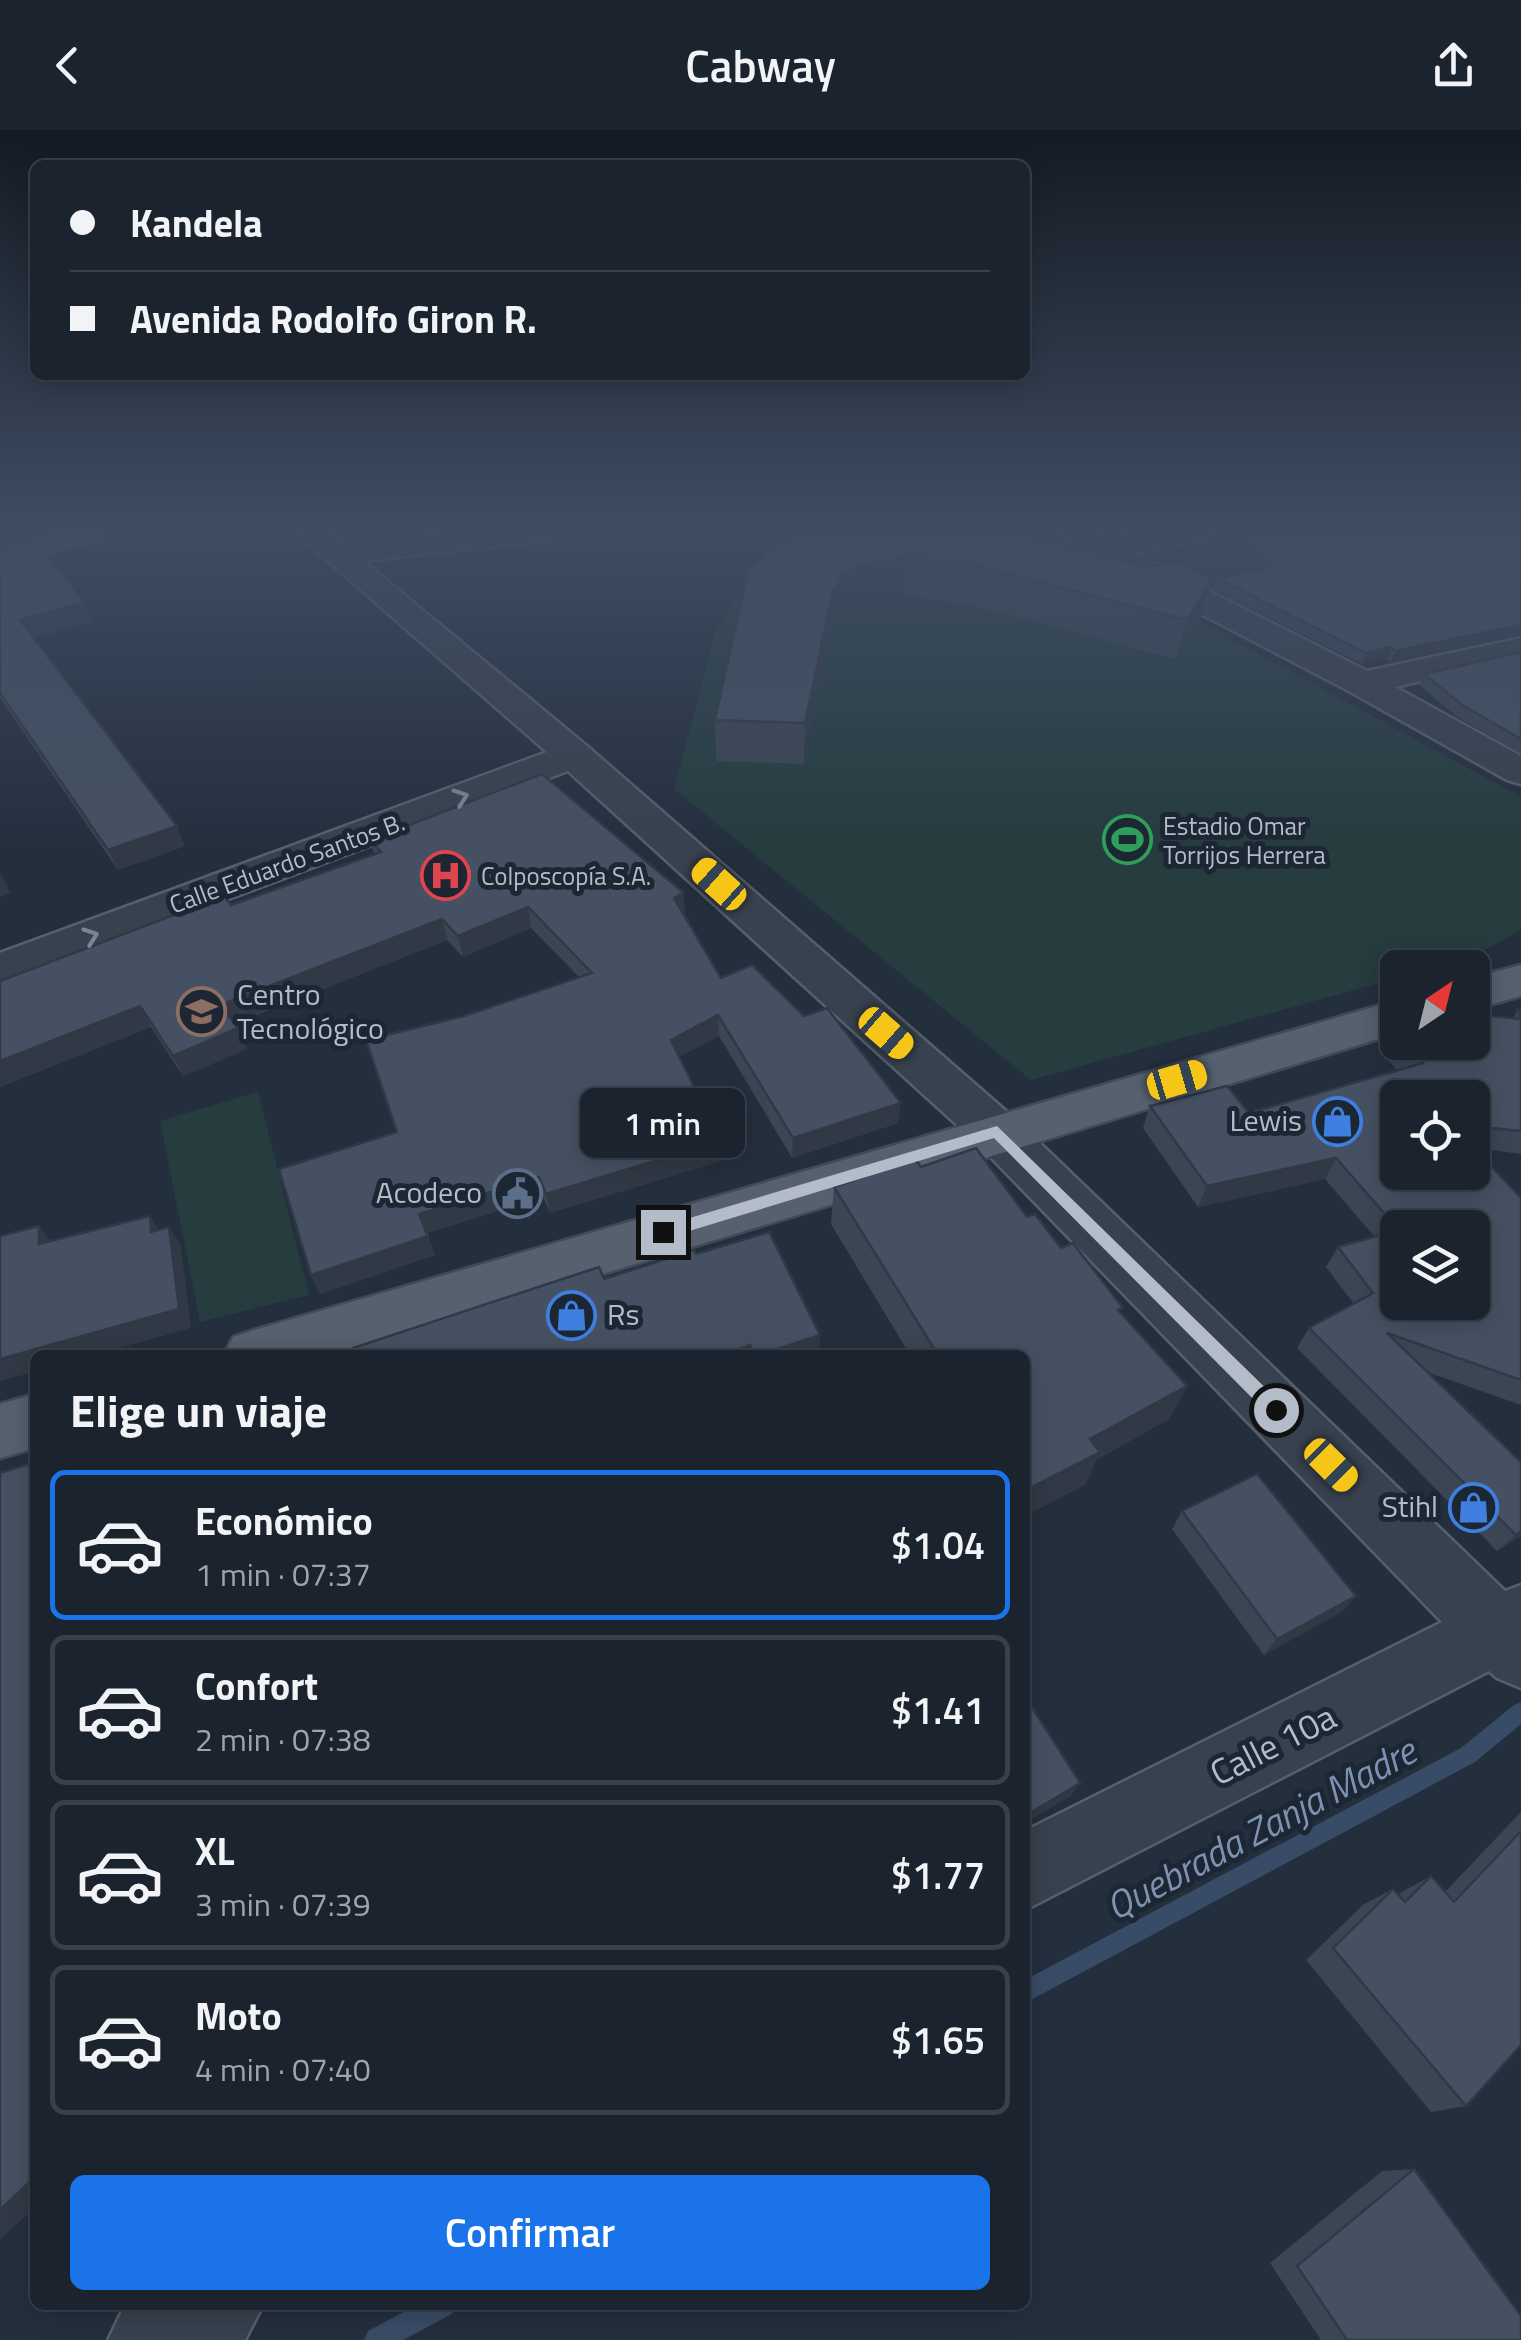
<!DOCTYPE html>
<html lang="es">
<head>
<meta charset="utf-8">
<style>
  :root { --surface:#1b232e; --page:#282f3a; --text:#f1f3f6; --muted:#a0a4aa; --line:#39404a; --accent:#1a73e8 }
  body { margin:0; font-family:"Titillium Web",sans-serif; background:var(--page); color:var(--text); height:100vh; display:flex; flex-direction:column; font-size:38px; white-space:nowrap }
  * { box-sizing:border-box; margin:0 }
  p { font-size:32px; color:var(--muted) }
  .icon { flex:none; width:55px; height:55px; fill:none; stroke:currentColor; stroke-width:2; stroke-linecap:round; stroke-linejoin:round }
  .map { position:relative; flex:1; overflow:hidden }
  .panel { position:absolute; left:30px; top:1220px; width:1000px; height:960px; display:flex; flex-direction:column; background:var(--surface); border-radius:15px; box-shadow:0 5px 25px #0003,0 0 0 2px var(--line) }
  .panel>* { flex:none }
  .hud { position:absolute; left:30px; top:30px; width:1000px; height:220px; border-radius:15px; box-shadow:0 5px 25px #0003,0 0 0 2px var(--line); display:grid; align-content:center; height:220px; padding:0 40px; background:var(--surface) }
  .needle { width:65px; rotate:35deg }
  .controls { position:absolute; left:1380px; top:820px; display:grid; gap:20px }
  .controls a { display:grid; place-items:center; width:110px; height:110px; border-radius:15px; background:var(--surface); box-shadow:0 5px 25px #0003,0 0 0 2px var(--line); font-size:50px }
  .end { position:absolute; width:45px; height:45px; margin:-22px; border:12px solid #b4bcc9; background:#111; box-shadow:0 0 0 5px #111 }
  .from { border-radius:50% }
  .bubble { position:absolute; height:70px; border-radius:15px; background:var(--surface); box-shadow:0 5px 25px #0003,0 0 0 2px var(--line); font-size:32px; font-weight:600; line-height:70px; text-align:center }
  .car { position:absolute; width:30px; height:60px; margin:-30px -15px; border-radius:12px; box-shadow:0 0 8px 2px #0007; background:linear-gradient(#f5c518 24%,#345 0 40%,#f5c518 0 76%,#345 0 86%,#f5c518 0) }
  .hud b { display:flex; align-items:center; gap:35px; height:95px; font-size:38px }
  .hud b+b { border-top:2px solid var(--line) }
  .hud i { width:25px; height:25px; background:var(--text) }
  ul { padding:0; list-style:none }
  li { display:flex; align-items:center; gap:30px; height:150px; margin:0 20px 15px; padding:0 20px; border:5px solid var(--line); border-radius:15px }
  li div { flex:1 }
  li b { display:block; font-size:38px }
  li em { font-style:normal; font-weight:600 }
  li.selected { border-color:var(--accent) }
  li>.icon { width:90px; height:90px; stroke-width:1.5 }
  h2 { padding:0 40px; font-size:45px; line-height:120px }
  .cta { display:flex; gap:20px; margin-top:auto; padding:20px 40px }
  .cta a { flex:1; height:115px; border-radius:15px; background:var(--accent); color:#fff; font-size:40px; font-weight:600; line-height:115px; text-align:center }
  header { display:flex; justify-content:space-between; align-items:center; height:130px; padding:0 40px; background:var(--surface); font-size:45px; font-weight:600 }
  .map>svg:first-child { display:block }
  .green { fill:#263c3f }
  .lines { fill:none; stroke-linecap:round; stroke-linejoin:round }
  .stream { fill:#394c67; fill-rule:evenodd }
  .minor-casing { stroke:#565f6c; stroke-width:5 }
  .major-casing { stroke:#414a57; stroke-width:5 }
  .minor { fill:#38414e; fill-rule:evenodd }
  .major { fill:#56606e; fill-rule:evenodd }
  .wall { fill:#3b4654; fill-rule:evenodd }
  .shaded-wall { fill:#303945 }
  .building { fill:#455162; stroke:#303945; stroke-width:2.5 }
  .oneway { stroke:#7c8592 }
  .route { fill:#b4bcc9 }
  .labels { text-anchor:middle; stroke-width:10; stroke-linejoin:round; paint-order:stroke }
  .far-poi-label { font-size:25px; fill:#b4bcc9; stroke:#1d2633; text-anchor:start }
  .far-street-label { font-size:25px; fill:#b4bcc9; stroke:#1d2633 }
  .poi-label { font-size:30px; fill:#b4bcc9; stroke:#1d2633; text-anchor:end }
  .near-street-label { font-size:35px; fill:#b4bcc9; stroke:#1d2633 }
  .near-water-label { font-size:38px; font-style:italic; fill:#7c92b1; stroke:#1d2633 }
</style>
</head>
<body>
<header><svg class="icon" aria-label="back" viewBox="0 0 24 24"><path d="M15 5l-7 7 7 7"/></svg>Cabway<svg class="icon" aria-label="share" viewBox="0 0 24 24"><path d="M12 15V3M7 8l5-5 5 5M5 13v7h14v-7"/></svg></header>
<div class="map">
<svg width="1521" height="2210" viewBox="0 0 1521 2210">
  <rect width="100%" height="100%" fill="#242f3e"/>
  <g class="green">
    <path d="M1220,409L1293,462L1231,478L1134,423Z"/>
    <path d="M746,448L1145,462L1521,667V799C1476,827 1451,837 1398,838L1397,848L1031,950L674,659L715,503Z"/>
    <path d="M258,962L309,1165L200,1192L160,991Z"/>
  </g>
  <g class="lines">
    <g class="stream">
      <path d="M1521,1572V1594L1475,1632L1025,1873V1850L1461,1618L1514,1575Z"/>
      <path d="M417,2175H455L452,2184L403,2210H364L368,2201Z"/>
    </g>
    <defs>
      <g id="minor">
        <path d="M295,402H329L343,414L454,402H560L556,409L545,411L363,431L588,617L1015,989L1505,1461L1521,1455V1558L1497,1548L1489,1541L1025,1780V1701L1442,1492L979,1015L568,641L0,855V823L547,622Z"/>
        <path d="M1055,402H1094L1107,409L1143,402H1214L1210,409L1134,423L1367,541L1521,508V528L1395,557L1521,626V654L1507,650L1349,561L1090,426Z"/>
        <path d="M125,2175H263L245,2210H108Z"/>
      </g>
      <g id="major">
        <path d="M55,402H108L104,409L0,436V416Z"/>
        <path d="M1521,835V866L1472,880V848Z"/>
        <path d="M1398,870V903L335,1225H224L233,1207L254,1200Z"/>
        <path d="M35,1264V1318L0,1328V1274Z"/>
      </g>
    </defs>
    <use href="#minor" class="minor-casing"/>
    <use href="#major" class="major-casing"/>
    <use href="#minor" class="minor"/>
    <use href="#major" class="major"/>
  </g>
  <g class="wall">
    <path d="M1010,402L1201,488L1176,529L968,474L904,466L858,474L841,485L831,499L804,634L716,631L715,590L748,441Z"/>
    <path d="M1216,402H1521L1391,532L1387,529L1362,534L1214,459L1217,448L1261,439Z"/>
    <path d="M0,418L92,491L34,508L185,716L118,740L0,568Z"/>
    <path d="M1521,522V624L1456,586L1419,555L1424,544Z"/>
    <path d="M370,710L685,784L684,785L721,848L898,993L792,1028L719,906L679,927L721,1011V1031L550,1083L543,1067L427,1103L435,1125L320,1164L311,1145L397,1003L464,886L579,847L531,798L463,827L447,810L234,894L247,919L183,946L151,897L0,957V851L231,775L374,724Z"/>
    <path d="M1518,880L1521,881V1024L1475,1018L1521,1068V1275L1427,1242L1521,1406L1497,1421L1297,1218L1309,1198L1354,1174L1326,1137L1338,1117L1374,1106L1325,1049L1198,1077L1143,998L1150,976L1249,983L1397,940L1388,930L1398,912H1472L1513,888ZM1398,968H1472V1042Z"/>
    <path d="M921,1037L1027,1087L1061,1118L1187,1256L1169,1289L1096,1330L1086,1354L1025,1386V1225H910L831,1094L834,1057Z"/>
    <path d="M1182,1381L1356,1466L1341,1482L1264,1525L1172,1399Z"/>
    <path d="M1521,1682V1915L1466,1976L1431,1982L1306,1830L1364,1774L1393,1759L1398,1764L1431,1746L1445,1762Z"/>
    <path d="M1414,2039L1521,2210H1321L1270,2133L1382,2041Z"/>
  </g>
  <g class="shaded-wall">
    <path d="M0,402H47L0,415Z"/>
    <path d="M348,402H388L349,407Z"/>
    <path d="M907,427L904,466L858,474L841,485L831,499L804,634L805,593L833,460L843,446L860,435Z"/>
    <path d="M1212,449L1201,488L1176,529L1187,490Z"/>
    <path d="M84,472L92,491L29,509L20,490Z"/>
    <path d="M1521,495V506L1391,532L1395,521Z"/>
    <path d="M1391,517L1387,529L1362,534L1366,523Z"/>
    <path d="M177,696L185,716L118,740L108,720Z"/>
    <path d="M0,743L11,763L0,767Z"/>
    <path d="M684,763L685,784L675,789L674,768Z"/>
    <path d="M528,777L531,798L463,827L458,806Z"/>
    <path d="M442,789L447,810L229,895L220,875Z"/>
    <path d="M140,876L151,897L0,957V931Z"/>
    <path d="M718,885L719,906L672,931L671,910Z"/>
    <path d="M238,898L247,919L183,946L173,926Z"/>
    <path d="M901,973L898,993L792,1028L793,1008Z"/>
    <path d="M721,1011V1031L550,1083L546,1064Z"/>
    <path d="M1336,1028L1325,1049L1198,1077L1207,1056Z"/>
    <path d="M539,1047L543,1067L426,1103L419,1084Z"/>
    <path d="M150,1086L162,1105L151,1102Z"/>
    <path d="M39,1096L53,1115L39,1114Z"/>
    <path d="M169,1097L181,1116L191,1198L95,1225H35V1242L0,1251V1229Z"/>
    <path d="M428,1106L435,1125L320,1164L311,1145Z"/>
    <path d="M820,1205L819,1225H760Z"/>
    <path d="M750,1215V1225H723Z"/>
    <path d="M1187,1256L1169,1289L1096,1330L1086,1354L1025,1386V1375L1032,1357L1090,1309Z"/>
    <path d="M1521,1401V1406L1497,1421L1516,1405Z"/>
    <path d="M1356,1466L1341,1482L1264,1525L1277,1509Z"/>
    <path d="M1080,1653L1071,1666L1025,1693V1686Z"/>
    <path d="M35,2047V2077L0,2110V2080Z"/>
  </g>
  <g class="building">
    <path d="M801,402H1010L1147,437L1176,431L1212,449L1187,490L973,435L907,427L860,435L843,446L833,460L805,593L715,590L748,441L767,421Z"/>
    <path d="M1232,402H1521V495L1395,521L1391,517L1366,523L1217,448L1275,436Z"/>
    <path d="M36,410L84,472L20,490L177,696L108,720L0,563V418Z"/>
    <path d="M1521,522V609L1462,575L1424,544Z"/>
    <path d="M542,644L684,763L674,768L721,848L752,835L804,886L827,878L901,973L793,1008L718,885L671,910L721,1011L546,1064L539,1047L419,1084L428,1106L311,1145L279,1039L397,1002L366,910L464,886L592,843L528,777L458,806L442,789L220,875L238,898L173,926L140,876L0,931V851L224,766L231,775L381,722L370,710Z"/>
    <path d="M1518,880L1521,881V1001L1472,996V968H1398V1042H1472V1016L1521,1068V1250L1387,1203L1521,1332V1401L1516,1405L1309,1198L1373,1163L1338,1117L1398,1100V1172H1472V1098L1398,1099L1336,1028L1207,1056L1150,976L1227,956L1249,983L1423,933L1403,912H1472V887L1480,885L1521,889Z"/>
    <path d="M976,1018L1027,1087L1035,1084L1061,1118L1073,1113L1123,1178L1118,1180L1187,1256L1090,1309L1100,1322L1032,1357L1025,1348V1225H938L834,1057L915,1029L921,1037Z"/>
    <path d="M150,1086L151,1102L169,1097L179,1179L0,1229V1106L39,1096V1114Z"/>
    <path d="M769,1102L820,1205L760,1225H754L750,1215L723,1225H355L353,1218L599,1137L604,1149L694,1120L696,1124Z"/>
    <path d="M35,1332V2047L0,2080V1343Z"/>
    <path d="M1257,1344L1356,1466L1277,1509L1182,1381Z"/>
    <path d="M1025,1566L1080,1653L1025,1686Z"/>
    <path d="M1521,1701V1915L1466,1976L1333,1818L1393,1759L1405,1772L1431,1746L1454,1772Z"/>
    <path d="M1414,2039L1521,2186V2210H1347L1297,2136Z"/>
  </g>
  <defs><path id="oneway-chevron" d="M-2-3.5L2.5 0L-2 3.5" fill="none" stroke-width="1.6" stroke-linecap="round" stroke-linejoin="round" transform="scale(2.5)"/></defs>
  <g class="oneway">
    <use href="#oneway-chevron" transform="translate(461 667) rotate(-20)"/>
    <use href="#oneway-chevron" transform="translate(91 806) rotate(-20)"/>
  </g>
  <linearGradient id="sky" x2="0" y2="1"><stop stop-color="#141a22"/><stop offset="0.56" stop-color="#3f4d63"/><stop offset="1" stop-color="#3f4d63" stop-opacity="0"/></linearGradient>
  <rect width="1521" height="712" fill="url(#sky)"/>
  <path class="route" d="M997,996L1282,1274V1285H1269L994,1008L663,1109L655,1102L663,1096Z"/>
  <defs>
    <symbol id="stadium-ring" viewBox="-11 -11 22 22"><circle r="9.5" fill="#1d2633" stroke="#2e9e5b" stroke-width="1.5"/><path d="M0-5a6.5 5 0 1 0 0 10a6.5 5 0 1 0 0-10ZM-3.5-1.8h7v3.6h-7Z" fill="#2e9e5b"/></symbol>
    <symbol id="hospital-ring" viewBox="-11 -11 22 22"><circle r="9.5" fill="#1d2633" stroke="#e0444e" stroke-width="1.5"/><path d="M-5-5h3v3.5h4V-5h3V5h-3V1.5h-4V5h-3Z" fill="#e0444e"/></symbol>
    <symbol id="school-ring" viewBox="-11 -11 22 22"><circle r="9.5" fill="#1d2633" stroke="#8d6e63" stroke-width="1.5"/><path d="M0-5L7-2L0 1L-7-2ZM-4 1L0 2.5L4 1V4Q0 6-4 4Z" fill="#8d6e63"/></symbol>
    <symbol id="shop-ring" viewBox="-11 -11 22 22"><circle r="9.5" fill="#1d2633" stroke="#3f7fe0" stroke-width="1.5"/><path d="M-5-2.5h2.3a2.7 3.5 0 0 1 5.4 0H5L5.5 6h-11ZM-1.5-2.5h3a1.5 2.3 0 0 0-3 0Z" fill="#3f7fe0"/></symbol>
    <symbol id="civic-ring" viewBox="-11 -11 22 22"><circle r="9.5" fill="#1d2633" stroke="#5c6f8a" stroke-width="1.5"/><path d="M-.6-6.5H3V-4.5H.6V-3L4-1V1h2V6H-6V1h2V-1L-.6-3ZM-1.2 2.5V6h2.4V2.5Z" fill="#5c6f8a"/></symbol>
  </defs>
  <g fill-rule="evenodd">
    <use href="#stadium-ring" x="1100" y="682" width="55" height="55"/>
    <use href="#hospital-ring" x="418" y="718" width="55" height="55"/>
    <use href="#school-ring" x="174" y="854" width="55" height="55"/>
    <use href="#shop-ring" x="1310" y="964" width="55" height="55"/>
    <use href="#civic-ring" x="490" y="1036" width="55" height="55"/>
    <use href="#shop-ring" x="544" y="1158" width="55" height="55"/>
    <use href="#shop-ring" x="1446" y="1350" width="55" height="55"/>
  </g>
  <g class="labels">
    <g class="far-poi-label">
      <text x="1163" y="705">Estadio Omar<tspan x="1163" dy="29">Torrijos Herrera</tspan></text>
      <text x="481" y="755">Colposcopía S.A.</text>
    </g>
    <g class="far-street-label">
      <text transform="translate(287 733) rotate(-20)" y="9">Calle Eduardo Santos B.</text>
    </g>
    <g class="poi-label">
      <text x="237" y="875" text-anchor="start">Centro<tspan x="237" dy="34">Tecnológico</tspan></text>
      <text x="1302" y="1001">Lewis</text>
      <text x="482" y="1073">Acodeco</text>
      <text x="607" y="1195" text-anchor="start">Rs</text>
      <text x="1438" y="1387">Stihl</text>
    </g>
    <g class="near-street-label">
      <text transform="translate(1273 1615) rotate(-27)" y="12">Calle 10a</text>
    </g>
    <g class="near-water-label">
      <text transform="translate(1261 1699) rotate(-28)" y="13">Quebrada Zanja Madre</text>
    </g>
  </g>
</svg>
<div class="controls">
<a><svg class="needle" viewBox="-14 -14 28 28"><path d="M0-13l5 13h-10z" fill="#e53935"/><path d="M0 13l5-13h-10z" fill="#a0a4aa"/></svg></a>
<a><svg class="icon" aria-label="locate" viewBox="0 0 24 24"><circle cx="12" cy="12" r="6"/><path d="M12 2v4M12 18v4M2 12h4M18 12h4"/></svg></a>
<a><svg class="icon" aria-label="layers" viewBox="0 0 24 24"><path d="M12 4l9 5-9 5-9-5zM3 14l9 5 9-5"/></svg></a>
</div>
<i class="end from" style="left:1276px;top:1280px"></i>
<i class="end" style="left:663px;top:1102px"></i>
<div class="bubble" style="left:580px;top:958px;width:165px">1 min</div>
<i class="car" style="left:719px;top:754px;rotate:312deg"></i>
<i class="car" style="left:886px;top:903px;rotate:131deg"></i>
<i class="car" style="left:1177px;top:950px;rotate:74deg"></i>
<i class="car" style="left:1331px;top:1335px;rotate:135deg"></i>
<div class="hud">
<b><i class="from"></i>Kandela</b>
<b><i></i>Avenida Rodolfo Giron R.</b>
</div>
<section class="panel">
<h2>Elige un viaje</h2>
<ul>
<li class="selected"><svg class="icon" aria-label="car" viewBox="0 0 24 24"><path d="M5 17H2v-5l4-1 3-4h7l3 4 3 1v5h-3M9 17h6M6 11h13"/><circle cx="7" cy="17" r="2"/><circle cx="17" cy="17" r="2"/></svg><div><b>Económico</b><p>1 min · 07:37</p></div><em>$1.04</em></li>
<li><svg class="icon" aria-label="car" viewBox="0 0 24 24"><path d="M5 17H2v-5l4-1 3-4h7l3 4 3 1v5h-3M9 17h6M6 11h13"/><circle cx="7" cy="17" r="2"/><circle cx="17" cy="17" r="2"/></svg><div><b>Confort</b><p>2 min · 07:38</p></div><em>$1.41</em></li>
<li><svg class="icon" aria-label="car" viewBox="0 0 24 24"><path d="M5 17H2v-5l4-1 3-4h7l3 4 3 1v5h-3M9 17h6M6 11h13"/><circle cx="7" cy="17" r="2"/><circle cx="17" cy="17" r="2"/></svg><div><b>XL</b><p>3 min · 07:39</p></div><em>$1.77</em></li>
<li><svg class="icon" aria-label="car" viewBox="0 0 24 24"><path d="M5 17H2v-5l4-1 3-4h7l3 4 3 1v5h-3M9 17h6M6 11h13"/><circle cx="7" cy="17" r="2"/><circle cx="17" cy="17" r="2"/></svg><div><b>Moto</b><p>4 min · 07:40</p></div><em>$1.65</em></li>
</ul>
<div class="cta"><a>Confirmar</a></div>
</section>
</div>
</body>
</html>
